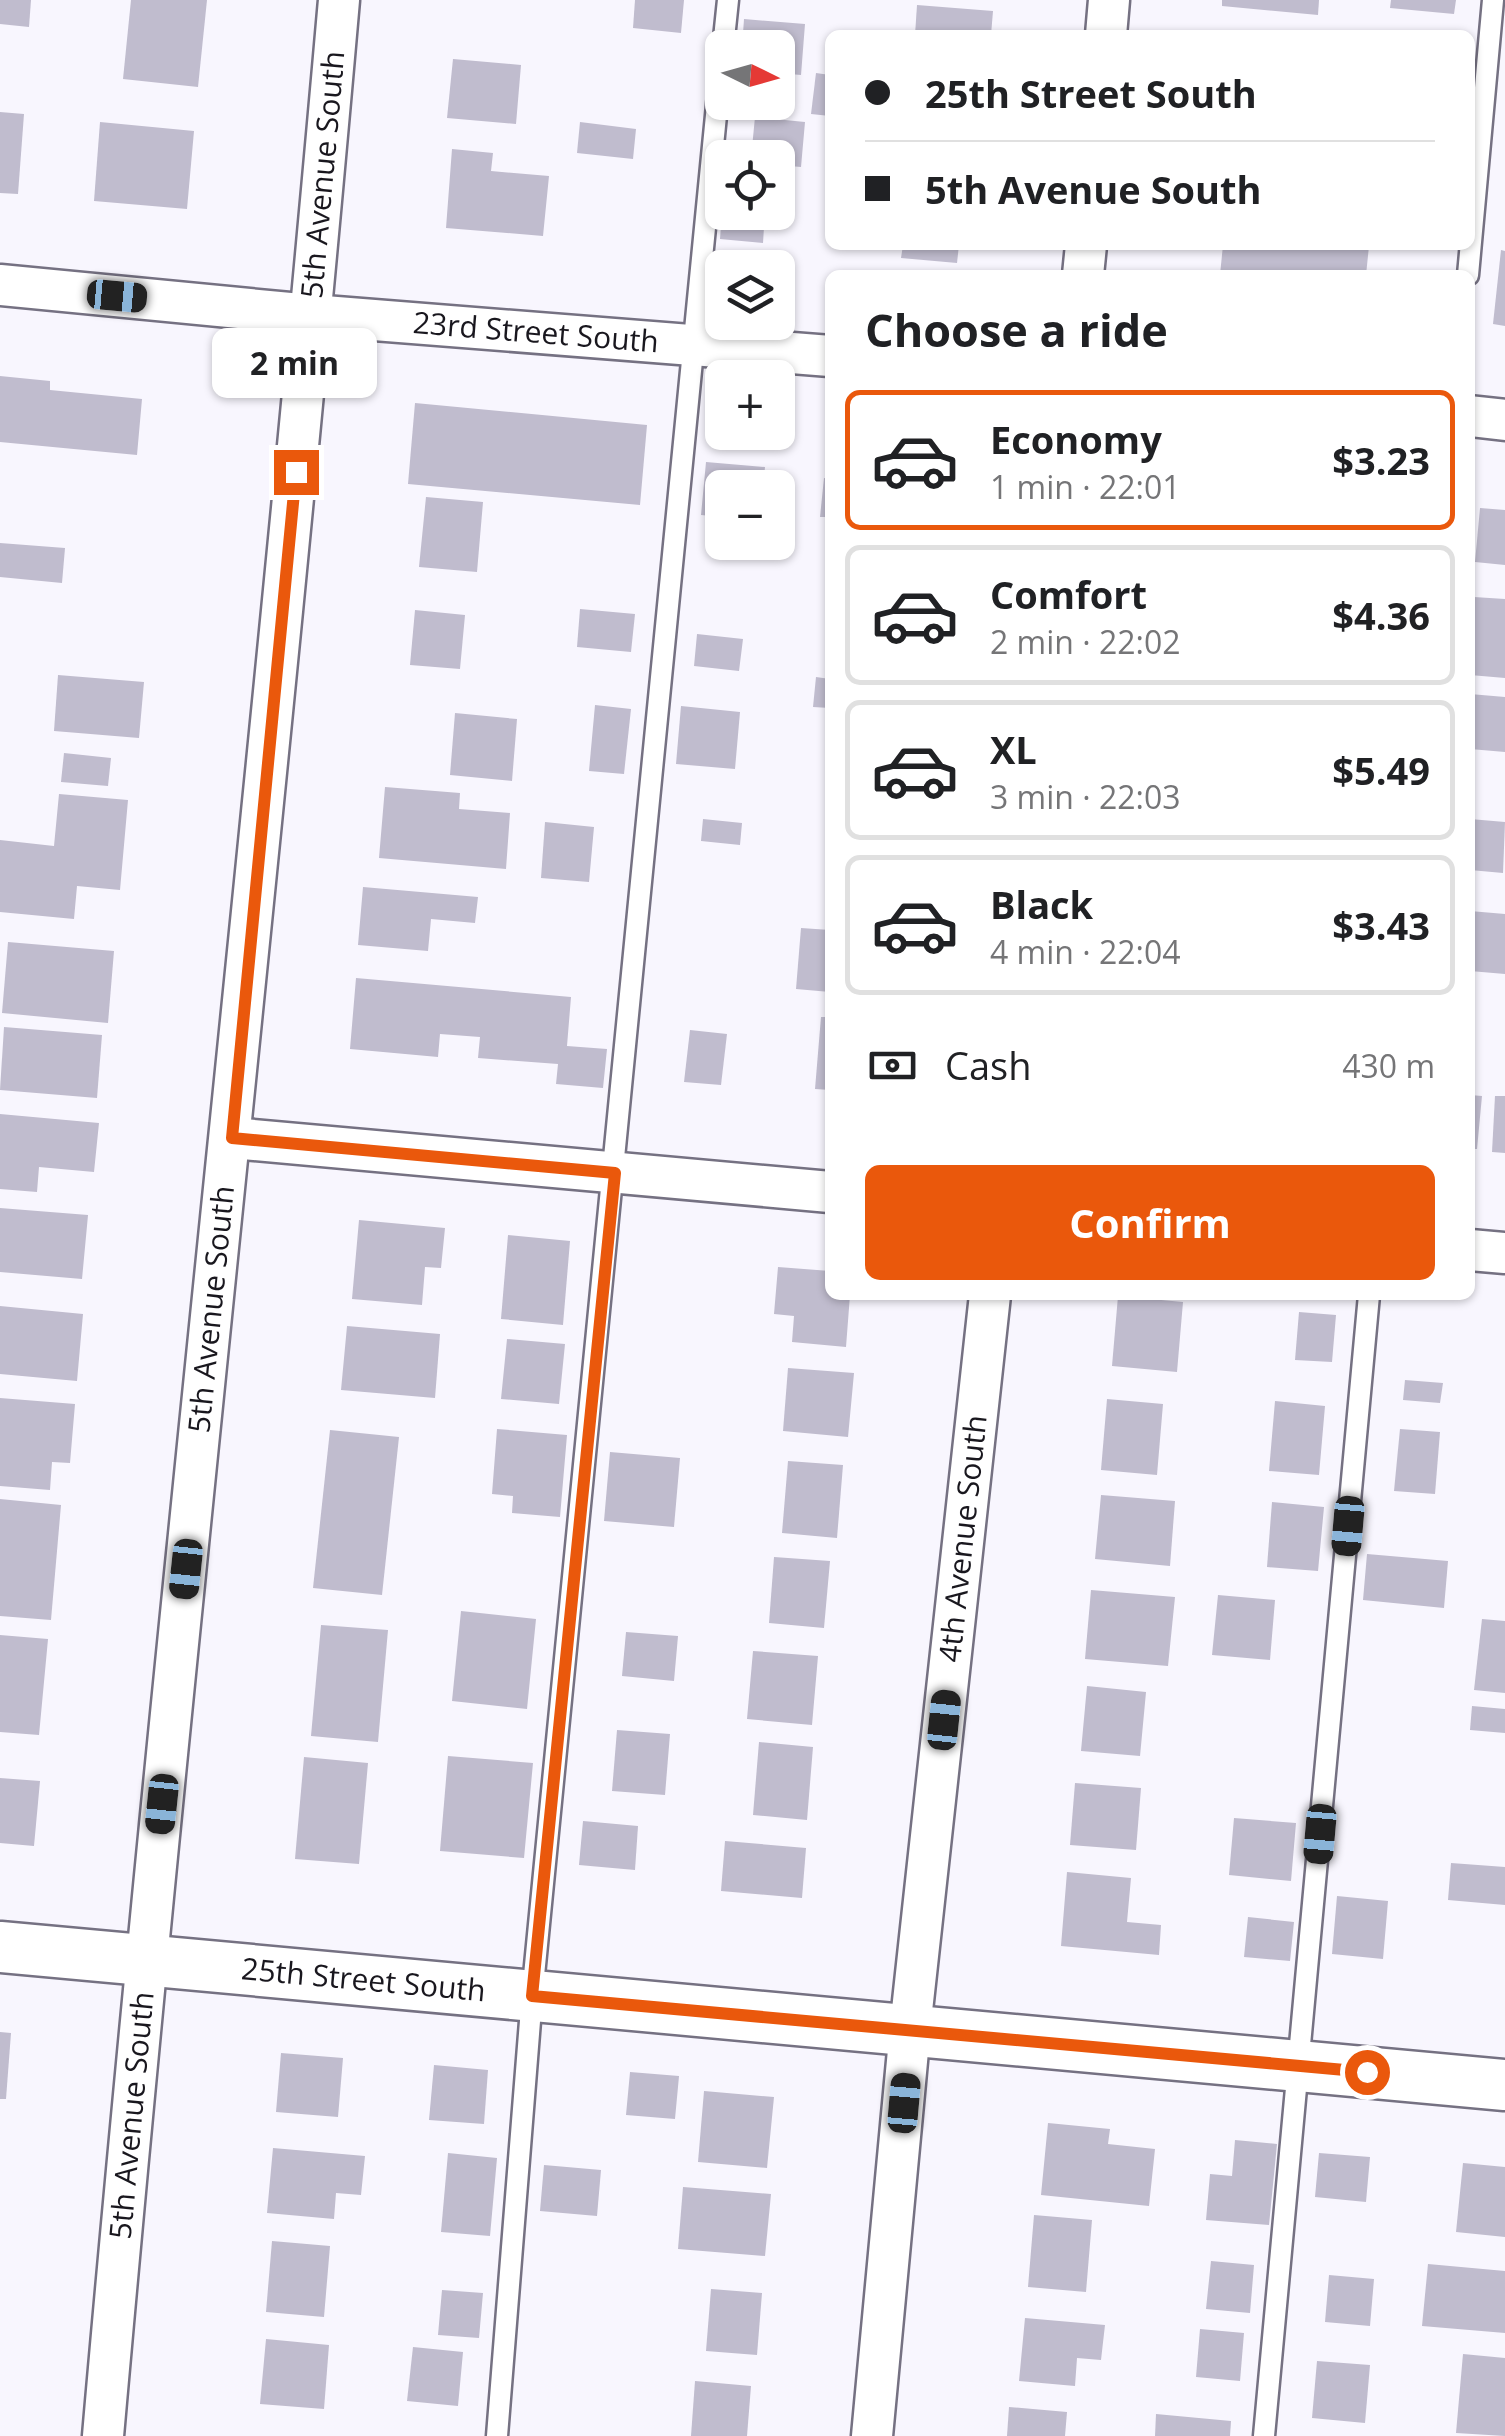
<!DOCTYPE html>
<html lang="en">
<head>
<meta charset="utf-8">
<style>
  :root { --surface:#fff; --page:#f2f2f2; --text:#202124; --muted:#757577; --line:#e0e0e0; --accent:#ea580c }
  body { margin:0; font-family:"Open Sans",sans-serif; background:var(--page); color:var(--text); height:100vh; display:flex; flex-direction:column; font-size:38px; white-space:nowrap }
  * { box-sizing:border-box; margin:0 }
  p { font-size:32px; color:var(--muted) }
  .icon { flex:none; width:55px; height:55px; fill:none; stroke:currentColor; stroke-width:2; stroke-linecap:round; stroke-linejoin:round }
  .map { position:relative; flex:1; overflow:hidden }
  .panel { position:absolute; left:825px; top:270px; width:650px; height:1030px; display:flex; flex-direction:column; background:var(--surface); border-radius:15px; box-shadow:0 2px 8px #0004 }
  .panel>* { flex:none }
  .guide { position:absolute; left:825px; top:30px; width:650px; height:220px; border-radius:15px; box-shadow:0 2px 8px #0004; display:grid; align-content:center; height:220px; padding:0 40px; background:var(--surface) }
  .needle { width:65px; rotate:95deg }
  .fabs { position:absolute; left:705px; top:30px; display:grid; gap:20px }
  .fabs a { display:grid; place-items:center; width:90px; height:90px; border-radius:15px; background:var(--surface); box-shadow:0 2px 8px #0004; font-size:50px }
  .end { position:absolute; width:45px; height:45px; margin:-22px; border:12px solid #ea580c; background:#fff; box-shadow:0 0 0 5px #fff }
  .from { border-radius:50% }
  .bubble { position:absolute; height:70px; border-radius:15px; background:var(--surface); box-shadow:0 2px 8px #0004; font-size:32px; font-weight:700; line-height:70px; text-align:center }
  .car { position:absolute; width:30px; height:60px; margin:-30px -15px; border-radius:12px; box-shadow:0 0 8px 2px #0007; background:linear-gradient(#222 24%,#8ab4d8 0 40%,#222 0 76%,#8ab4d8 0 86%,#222 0) }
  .guide b { display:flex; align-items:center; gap:35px; height:95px; font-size:38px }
  .guide b+b { border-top:2px solid var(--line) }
  .guide i { width:25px; height:25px; background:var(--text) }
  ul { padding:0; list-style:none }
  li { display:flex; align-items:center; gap:30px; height:140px; margin:0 20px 15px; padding:0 20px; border:5px solid var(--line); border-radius:15px }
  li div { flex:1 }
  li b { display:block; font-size:38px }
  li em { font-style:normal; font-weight:700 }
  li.on { border-color:var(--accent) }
  li>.icon { width:90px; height:90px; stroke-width:1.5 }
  h2 { padding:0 40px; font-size:45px; line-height:120px }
  .pay { display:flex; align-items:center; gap:25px; height:110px; padding:0 40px; font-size:38px }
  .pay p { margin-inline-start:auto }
  .cta { display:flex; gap:20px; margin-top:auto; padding:20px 40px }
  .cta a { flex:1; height:115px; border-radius:15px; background:var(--accent); color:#fff; font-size:40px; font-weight:700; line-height:115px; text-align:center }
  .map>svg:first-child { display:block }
  .building { fill:#c0bcce }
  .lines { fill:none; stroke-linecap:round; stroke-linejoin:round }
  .service-casing { stroke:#757182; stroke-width:25 }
  .minor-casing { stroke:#757182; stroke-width:45 }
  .tertiary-casing { stroke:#757182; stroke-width:55 }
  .service { stroke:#fff; stroke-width:20 }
  .minor { stroke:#fff; stroke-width:40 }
  .tertiary { stroke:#fff; stroke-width:50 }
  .route { stroke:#ea580c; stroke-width:12 }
  .labels { text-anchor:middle; stroke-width:9; stroke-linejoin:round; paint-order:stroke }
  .street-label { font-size:30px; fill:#19171e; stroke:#f8f6fe }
</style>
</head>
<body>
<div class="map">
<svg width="1505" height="2436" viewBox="0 0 1505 2436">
  <rect width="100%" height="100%" fill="#f8f6fe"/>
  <g class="building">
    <path d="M0,0H31L29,27L0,24Z"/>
    <path d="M131,0H207L198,87L123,79Z"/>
    <path d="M635,0H684L681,33L633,28Z"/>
    <path d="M1222,0H1319L1318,15L1222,6Z"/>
    <path d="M1391,0H1456L1454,14L1390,8Z"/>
    <path d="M917,5L993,11L991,35H915Z"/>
    <path d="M744,19L805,24L801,75L778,73V48H742Z"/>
    <path d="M453,59L521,65L516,124L447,118Z"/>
    <path d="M816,73L830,75V116L811,114Z"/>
    <path d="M0,112L24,114L18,194L0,193Z"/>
    <path d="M755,117L805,122L801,167L778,165V158H751Z"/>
    <path d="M100,122L194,131L187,209L94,201Z"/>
    <path d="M580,122L636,129L633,159L577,153Z"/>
    <path d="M452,149L493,153L491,171L549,176L543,236L446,228Z"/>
    <path d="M722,212H765L763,243L720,239Z"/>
    <path d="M903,245H959L957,263L901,258Z"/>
    <path d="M1223,245L1369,246L1366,275H1220Z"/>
    <path d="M1501,250L1505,251V326L1493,324Z"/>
    <path d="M0,376L50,381V390L142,399L137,455L0,442Z"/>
    <path d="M415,403L647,425L640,505L408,484Z"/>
    <path d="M706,462L765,467L763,488H722V517L701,515Z"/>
    <path d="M824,478L830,479V517H820Z"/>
    <path d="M426,497L483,502L477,572L419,567Z"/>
    <path d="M1480,508L1505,510V565L1475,562Z"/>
    <path d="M0,543L65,548L62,583L0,577Z"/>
    <path d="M1474,597L1505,599V678L1470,675Z"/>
    <path d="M580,609L635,614L631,652L577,647Z"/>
    <path d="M415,610L465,615L460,669L410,665Z"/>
    <path d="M697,634L743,639L739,671L694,666Z"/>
    <path d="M58,675L144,682L139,738L54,731Z"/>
    <path d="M816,677L830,679V708L813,707Z"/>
    <path d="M1470,694L1505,697V752L1470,749Z"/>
    <path d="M595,705L631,709L624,774L589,771Z"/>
    <path d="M681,706L740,712L735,769L676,764Z"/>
    <path d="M455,713L517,719L512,781L450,775Z"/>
    <path d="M64,753L111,758L108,786L61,782Z"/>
    <path d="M385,787L460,793L459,809L510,813L506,869L379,858Z"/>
    <path d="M59,794L128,800L120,890L77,886L74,919L0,912V840L54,846Z"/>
    <path d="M703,819L742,823L740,845L701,841Z"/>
    <path d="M1470,819L1505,822L1503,873L1470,870Z"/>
    <path d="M545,822L594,827L589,882L541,878Z"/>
    <path d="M363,887L478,897L475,923L431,919L428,951L358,945Z"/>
    <path d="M1470,911L1505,914V974L1470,971Z"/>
    <path d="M801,928L830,930V992L796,989Z"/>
    <path d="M8,942L114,951L108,1023L2,1013Z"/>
    <path d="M356,978L571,997L567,1046L607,1049L603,1088L556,1084L558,1064L478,1058L480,1037L440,1034L438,1057L350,1049Z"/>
    <path d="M821,1017H830V1090L815,1089Z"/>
    <path d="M4,1027L102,1035L97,1098L0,1090Z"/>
    <path d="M690,1030L727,1034L721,1085L684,1082Z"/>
    <path d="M1470,1095L1482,1096L1477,1149H1470Z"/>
    <path d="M1495,1096H1505V1153L1492,1152Z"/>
    <path d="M0,1114L99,1123L94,1172L39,1167L37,1192L0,1189Z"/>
    <path d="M0,1208L88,1215L82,1279L0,1272Z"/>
    <path d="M359,1220L445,1228L441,1268L425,1267L422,1305L352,1299Z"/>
    <path d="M508,1235L570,1241L563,1325L501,1319Z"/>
    <path d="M778,1267L830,1271V1295H850L846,1347L792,1342L794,1316L774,1314Z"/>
    <path d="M1118,1296L1183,1302L1177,1372L1112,1366Z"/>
    <path d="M0,1306L83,1314L77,1381L0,1374Z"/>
    <path d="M1299,1312L1336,1315L1332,1362L1295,1360Z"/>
    <path d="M347,1326L440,1334L435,1398L341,1390Z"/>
    <path d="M507,1339L565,1344L559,1404L501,1399Z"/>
    <path d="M788,1368L854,1373L848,1437L783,1431Z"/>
    <path d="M1405,1380L1443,1383L1440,1403L1403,1400Z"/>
    <path d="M0,1398L75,1404L70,1463L52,1462L50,1490L0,1486Z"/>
    <path d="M1107,1399L1163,1404L1157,1475L1101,1470Z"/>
    <path d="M1275,1401L1325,1406L1319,1475L1269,1471Z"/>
    <path d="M497,1429L567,1435L560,1517L512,1513L513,1496L492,1494Z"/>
    <path d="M1400,1429L1440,1432L1435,1494L1394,1491Z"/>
    <path d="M330,1430L399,1437L382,1595L313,1588Z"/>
    <path d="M610,1452L680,1458L674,1527L604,1521Z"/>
    <path d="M788,1461L843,1465L837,1538L782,1533Z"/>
    <path d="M1101,1495L1175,1501L1170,1566L1095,1559Z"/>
    <path d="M0,1499L61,1505L51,1620L0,1616Z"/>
    <path d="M1272,1502L1324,1507L1318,1571L1267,1567Z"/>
    <path d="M1367,1554L1448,1561L1444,1608L1363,1600Z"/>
    <path d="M774,1557L830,1561L824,1628L769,1623Z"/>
    <path d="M1091,1590L1175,1597L1168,1666L1085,1659Z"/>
    <path d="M1218,1595L1275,1600L1270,1660L1212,1655Z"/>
    <path d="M461,1611L536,1619L527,1709L452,1701Z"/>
    <path d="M1482,1619L1505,1621V1693L1474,1690Z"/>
    <path d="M321,1625L388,1630L378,1742L311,1736Z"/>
    <path d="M626,1632L678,1636L674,1681L622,1676Z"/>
    <path d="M0,1635L48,1639L39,1735L0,1732Z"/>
    <path d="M753,1651L818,1656L812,1725L747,1719Z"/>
    <path d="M1087,1686L1146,1692L1140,1756L1081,1751Z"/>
    <path d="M1472,1706L1505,1709V1733L1470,1730Z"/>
    <path d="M617,1730L670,1734L665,1795L612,1791Z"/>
    <path d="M759,1742L813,1747L807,1820L753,1815Z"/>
    <path d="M448,1756L533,1763L524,1858L440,1851Z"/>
    <path d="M304,1757L368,1763L359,1864L295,1859Z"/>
    <path d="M0,1778L40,1781L34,1846L0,1843Z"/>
    <path d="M1075,1783L1141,1788L1136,1850L1070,1845Z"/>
    <path d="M1234,1818L1296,1823L1291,1881L1229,1875Z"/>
    <path d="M583,1821L638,1826L635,1870L579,1865Z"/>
    <path d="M725,1841L806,1848L802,1898L721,1891Z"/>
    <path d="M1451,1863L1505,1867V1905L1448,1900Z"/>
    <path d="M1067,1872L1131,1878L1127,1922L1161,1925L1159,1955L1061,1946Z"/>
    <path d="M1337,1896L1388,1901L1383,1959L1332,1954Z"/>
    <path d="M1248,1917L1294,1922L1290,1961L1244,1957Z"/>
    <path d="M0,2032L11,2033L6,2099H0Z"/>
    <path d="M281,2053L343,2058L338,2117L276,2112Z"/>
    <path d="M434,2065L488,2070L484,2124L429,2120Z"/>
    <path d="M630,2072L679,2076L675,2119L626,2115Z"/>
    <path d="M704,2091L774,2097L767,2168L698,2162Z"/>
    <path d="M1048,2123L1110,2129L1108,2144L1155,2149L1149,2206L1041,2195Z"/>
    <path d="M1235,2140L1277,2144L1269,2225L1206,2220L1210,2174L1232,2176Z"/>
    <path d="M273,2148L365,2156L361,2195L336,2193L334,2219L267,2213Z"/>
    <path d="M448,2153L497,2158L490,2236L441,2232Z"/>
    <path d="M1319,2153L1370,2157L1366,2202L1315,2197Z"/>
    <path d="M1463,2163L1505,2167V2237L1456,2232Z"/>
    <path d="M544,2165L601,2170L597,2216L540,2211Z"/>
    <path d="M683,2187L771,2194L765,2256L678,2249Z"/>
    <path d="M1034,2215L1092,2220L1086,2292L1028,2287Z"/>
    <path d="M272,2241L330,2246L324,2317L266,2312Z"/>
    <path d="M1211,2261L1254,2265L1250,2313L1206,2309Z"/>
    <path d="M1428,2264L1505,2271V2333L1422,2326Z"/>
    <path d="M1329,2275L1374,2279L1370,2326L1325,2322Z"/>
    <path d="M711,2289L762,2293L757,2355L706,2351Z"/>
    <path d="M442,2290L483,2293L479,2338L438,2335Z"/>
    <path d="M1025,2318L1105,2325L1101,2360L1077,2358L1075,2386L1019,2381Z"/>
    <path d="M1200,2329L1244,2333L1240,2381L1196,2377Z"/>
    <path d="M266,2339L329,2345L324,2409L260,2404Z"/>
    <path d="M413,2347L463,2352L458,2406L407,2401Z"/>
    <path d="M1463,2354L1505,2358V2436L1456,2433Z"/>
    <path d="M1317,2361L1370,2365L1365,2423L1312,2418Z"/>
    <path d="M695,2381L751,2386L747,2436H691Z"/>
    <path d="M1009,2407L1067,2412L1065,2436H1007Z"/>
    <path d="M1156,2414L1231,2421L1230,2436H1155Z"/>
  </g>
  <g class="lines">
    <defs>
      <g id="service">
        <path d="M723,48L728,0"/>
        <path d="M1468,275L1493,0"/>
        <path d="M497,2436L532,1996L722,54"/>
        <path d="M1264,2436L1369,1295"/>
      </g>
      <g id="minor">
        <path d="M1106,35L1109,0"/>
        <path d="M1083,275L1086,245"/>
        <path id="s1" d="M0,285L311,315L830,356"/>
        <path d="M1470,416L1505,420"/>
        <path d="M232,1138L830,1192"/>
        <path d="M1470,1250L1505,1253"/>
        <path id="s2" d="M103,2436C174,1623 268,813 339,0"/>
        <path id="s3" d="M872,2436L910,2029L990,1295"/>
      </g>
      <g id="tertiary">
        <path id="s4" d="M0,1947L1505,2085"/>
      </g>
    </defs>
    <use href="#service" class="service-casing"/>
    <use href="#minor" class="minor-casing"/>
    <use href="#tertiary" class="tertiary-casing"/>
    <use href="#service" class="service"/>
    <use href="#minor" class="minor"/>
    <use href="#tertiary" class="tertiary"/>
  </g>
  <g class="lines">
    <path class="route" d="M296,472L232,1138L615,1173L532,1996L1367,2072"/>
  </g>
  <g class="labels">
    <g class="street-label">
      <text dy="10" stroke="none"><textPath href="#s2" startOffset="2272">5th Avenue South</textPath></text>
      <text dy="10" stroke="none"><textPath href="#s1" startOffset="538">23rd Street South</textPath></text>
      <text dy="10" stroke="none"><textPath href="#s2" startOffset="1132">5th Avenue South</textPath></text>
      <text dy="10" stroke="none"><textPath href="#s3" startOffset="902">4th Avenue South</textPath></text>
      <text dy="10" stroke="none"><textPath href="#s4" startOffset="365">25th Street South</textPath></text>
      <text dy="10" stroke="none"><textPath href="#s2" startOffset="322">5th Avenue South</textPath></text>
    </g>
  </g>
</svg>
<div class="fabs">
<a><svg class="needle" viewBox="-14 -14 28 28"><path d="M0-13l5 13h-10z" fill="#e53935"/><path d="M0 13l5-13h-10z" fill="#757577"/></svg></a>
<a><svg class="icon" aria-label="locate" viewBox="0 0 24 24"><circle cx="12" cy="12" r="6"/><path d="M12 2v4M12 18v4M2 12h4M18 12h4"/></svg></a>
<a><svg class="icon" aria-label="layers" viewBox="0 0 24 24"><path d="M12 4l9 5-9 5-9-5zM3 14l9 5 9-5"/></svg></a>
<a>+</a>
<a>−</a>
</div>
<i class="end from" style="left:1367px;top:2072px"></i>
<i class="end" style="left:296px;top:472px"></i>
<div class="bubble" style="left:212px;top:328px;width:165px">2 min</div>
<i class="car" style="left:117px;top:296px;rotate:95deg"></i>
<i class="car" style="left:1348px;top:1526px;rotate:185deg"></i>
<i class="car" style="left:186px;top:1569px;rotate:186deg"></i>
<i class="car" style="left:944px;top:1720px;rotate:6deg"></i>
<i class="car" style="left:162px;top:1804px;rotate:186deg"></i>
<i class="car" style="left:1320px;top:1834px;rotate:185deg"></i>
<i class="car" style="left:904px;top:2103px;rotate:5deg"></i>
<div class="guide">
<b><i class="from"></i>25th Street South</b>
<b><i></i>5th Avenue South</b>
</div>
<section class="panel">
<h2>Choose a ride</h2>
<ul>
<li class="on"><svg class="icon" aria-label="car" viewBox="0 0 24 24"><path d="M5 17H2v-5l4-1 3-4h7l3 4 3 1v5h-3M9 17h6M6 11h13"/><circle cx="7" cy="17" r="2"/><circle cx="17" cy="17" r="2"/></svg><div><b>Economy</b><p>1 min · 22:01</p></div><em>$3.23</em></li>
<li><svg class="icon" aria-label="car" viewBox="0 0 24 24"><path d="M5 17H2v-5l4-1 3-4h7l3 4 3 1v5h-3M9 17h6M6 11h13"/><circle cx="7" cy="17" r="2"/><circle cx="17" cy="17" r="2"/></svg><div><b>Comfort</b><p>2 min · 22:02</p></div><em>$4.36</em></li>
<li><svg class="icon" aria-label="car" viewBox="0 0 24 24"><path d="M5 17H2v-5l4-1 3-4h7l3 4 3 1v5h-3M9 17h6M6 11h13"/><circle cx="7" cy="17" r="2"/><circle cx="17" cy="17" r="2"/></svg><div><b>XL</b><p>3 min · 22:03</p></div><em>$5.49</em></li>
<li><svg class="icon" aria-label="car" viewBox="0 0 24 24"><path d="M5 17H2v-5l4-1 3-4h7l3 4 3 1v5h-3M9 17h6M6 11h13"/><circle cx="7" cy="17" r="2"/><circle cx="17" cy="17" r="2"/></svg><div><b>Black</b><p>4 min · 22:04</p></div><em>$3.43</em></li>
</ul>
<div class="pay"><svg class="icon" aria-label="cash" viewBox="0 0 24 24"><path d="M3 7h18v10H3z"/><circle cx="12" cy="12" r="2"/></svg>Cash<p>430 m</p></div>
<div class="cta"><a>Confirm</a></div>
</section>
</div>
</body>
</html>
